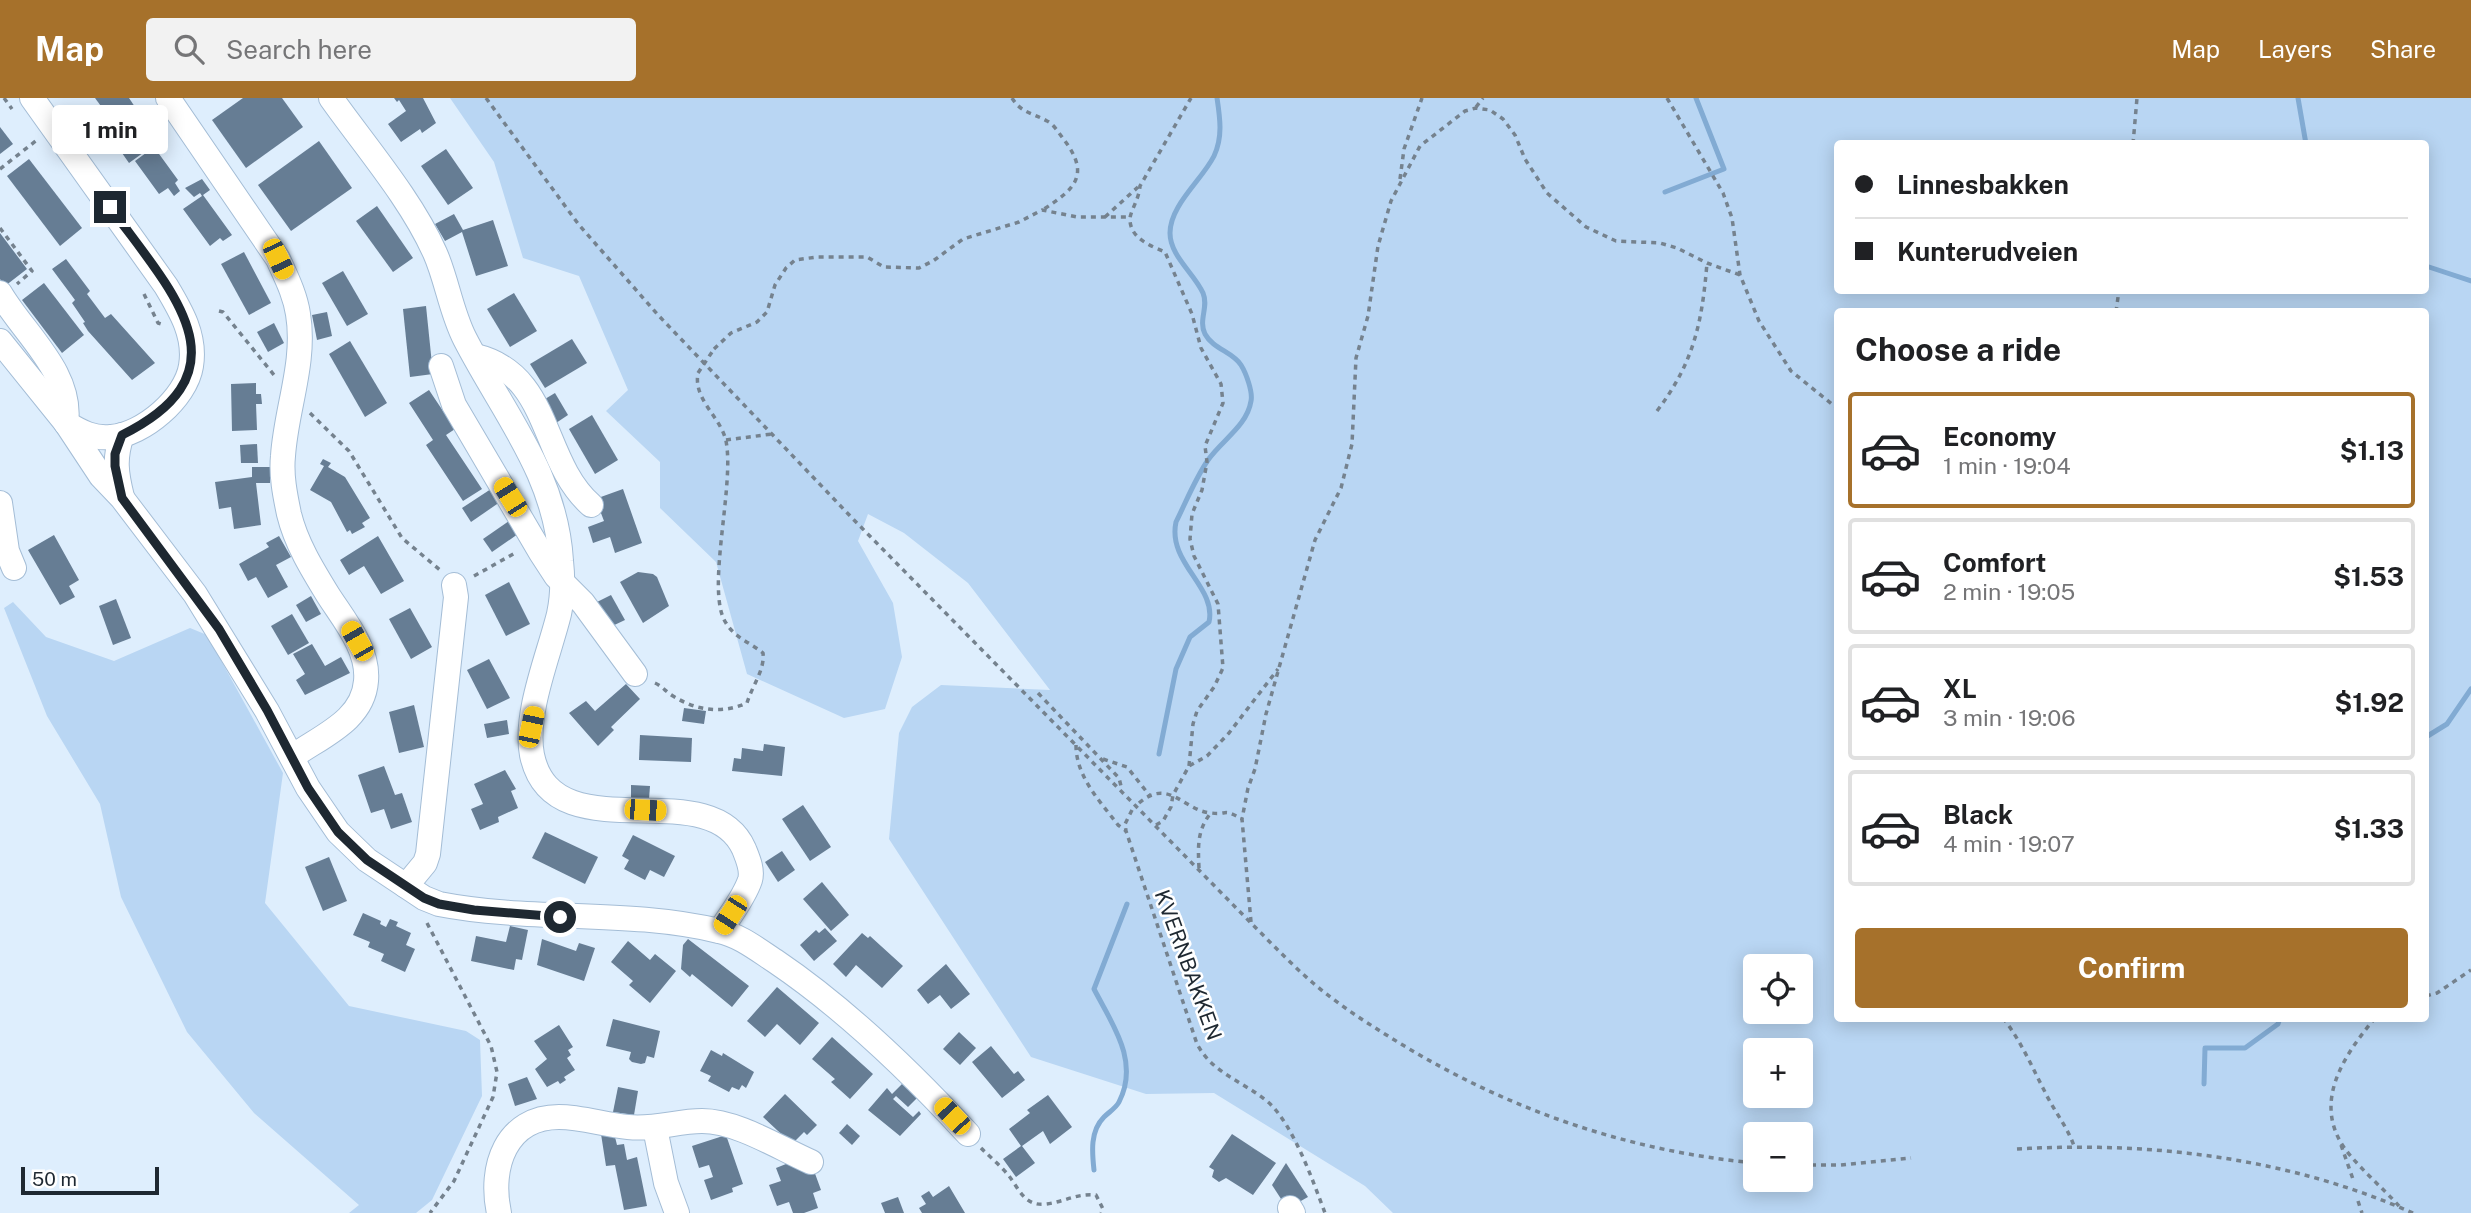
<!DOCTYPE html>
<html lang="en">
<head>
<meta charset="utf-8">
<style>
  :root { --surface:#fff; --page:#f2f2f2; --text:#202124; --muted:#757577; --line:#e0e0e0; --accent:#a6712b }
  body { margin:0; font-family:"Public Sans",sans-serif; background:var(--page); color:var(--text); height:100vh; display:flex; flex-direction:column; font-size:26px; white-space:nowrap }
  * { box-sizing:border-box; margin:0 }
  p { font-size:23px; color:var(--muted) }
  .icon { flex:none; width:38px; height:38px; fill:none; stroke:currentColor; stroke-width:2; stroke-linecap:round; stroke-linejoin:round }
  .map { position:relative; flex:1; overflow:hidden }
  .panel { position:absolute; left:1834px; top:210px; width:595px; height:714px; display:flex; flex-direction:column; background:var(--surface); border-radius:7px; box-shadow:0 4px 18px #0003 }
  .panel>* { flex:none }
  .banner { position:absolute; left:1834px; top:42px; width:595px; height:154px; border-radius:7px; box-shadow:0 4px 18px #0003; display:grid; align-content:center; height:154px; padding:0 21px; background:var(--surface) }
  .tools { position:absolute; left:1743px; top:856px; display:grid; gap:14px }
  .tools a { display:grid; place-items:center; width:70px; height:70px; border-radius:7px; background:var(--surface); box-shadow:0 4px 18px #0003; font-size:35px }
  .scale { position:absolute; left:21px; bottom:18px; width:138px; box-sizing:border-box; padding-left:7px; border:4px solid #1e2831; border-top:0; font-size:19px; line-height:24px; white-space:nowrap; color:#1e2831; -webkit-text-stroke:5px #fff; paint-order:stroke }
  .end { position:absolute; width:32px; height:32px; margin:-16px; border:9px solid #1e2831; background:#fff; box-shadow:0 0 0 4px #fff }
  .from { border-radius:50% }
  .bubble { position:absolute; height:49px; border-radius:7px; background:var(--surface); box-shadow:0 4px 18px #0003; font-size:23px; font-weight:700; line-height:49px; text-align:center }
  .car { position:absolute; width:21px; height:42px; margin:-21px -10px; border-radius:9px; box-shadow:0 0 5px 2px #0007; background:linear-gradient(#f5c518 24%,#345 0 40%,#f5c518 0 76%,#345 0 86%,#f5c518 0) }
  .banner b { display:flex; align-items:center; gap:24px; height:66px; font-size:26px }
  .banner b+b { border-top:2px solid var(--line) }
  .banner i { width:18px; height:18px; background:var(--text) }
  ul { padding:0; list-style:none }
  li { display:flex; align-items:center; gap:21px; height:116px; margin:0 14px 10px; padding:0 7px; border:4px solid var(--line); border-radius:7px }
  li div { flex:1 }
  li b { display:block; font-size:26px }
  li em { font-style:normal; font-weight:700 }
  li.active { border-color:var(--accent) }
  li>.icon { width:63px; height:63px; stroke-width:1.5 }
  h2 { padding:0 21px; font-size:32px; line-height:84px }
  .cta { display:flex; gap:14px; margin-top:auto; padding:14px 21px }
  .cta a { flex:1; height:80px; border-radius:7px; background:var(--accent); color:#fff; font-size:28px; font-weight:700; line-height:80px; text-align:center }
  header { display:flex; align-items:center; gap:42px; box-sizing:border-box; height:98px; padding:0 35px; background:var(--accent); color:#fff }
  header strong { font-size:33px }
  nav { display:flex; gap:38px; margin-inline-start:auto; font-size:24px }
  .search { width:490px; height:63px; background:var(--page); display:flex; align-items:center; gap:18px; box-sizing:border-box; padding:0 24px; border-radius:7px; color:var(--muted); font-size:26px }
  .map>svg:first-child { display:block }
  .green { fill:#b9d6f3; fill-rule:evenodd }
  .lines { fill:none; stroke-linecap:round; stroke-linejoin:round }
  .stream { stroke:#82abd3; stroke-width:5 }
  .building { fill:#667d94 }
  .minor-casing { stroke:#a4bdd6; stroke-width:26 }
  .path { stroke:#75828e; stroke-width:3.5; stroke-dasharray:5 5; stroke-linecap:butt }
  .minor { stroke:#fff; stroke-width:24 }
  .path-bridge { stroke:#75828e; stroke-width:3.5; stroke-dasharray:5 5; stroke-linecap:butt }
  .route { stroke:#1e2831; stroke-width:9 }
  .labels { text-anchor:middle; stroke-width:5; stroke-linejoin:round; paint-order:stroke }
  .street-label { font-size:21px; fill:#1e2831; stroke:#fff }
</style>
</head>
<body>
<header>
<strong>Map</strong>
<div class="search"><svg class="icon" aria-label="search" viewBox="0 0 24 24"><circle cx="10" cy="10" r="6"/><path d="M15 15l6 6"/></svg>Search here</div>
<nav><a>Map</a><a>Layers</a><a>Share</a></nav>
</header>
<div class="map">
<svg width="2471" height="1115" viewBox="0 0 2471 1115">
  <rect width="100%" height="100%" fill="#deeefd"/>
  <g class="green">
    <path d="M450,0H2471V1115H1393L1365,1088L1214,995L1146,996L1031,959L889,741L899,635L912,609L941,587L1050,592L968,485L904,435L868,416L858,443L893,505L902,559L885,611L844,620L747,576L716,464L660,410V364L606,313L628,292L579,178L523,160L494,64ZM1838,46H2426V192H1838ZM1838,214H2426V920H1838ZM1755,868H1801V914H1755ZM1801,952V998H1755V952ZM1801,1036V1082H1755V1036Z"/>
    <path d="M13,504L46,539L114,563L190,530L207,537L283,675L265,805L349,908L466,933L480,942L482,998L432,1102L416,1115H349L359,1107L254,1015L187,934L121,799L100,706L47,618L4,510Z"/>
  </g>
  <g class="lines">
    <g class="stream">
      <path d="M2298,0L2306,46"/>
      <path d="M1665,94L1724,71L1696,0"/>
      <path d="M2426,168L2471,183"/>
      <path d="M2426,639L2447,626L2471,591"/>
      <path d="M1159,656L1176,571L1190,539L1209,524C1217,489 1167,465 1176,424C1186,404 1195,381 1208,362C1222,342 1247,328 1251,303C1253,294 1246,275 1241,267C1233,254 1213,251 1205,236C1198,222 1209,209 1203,195C1194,175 1170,158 1170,135C1170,107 1202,82 1214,58C1223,39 1220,20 1217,0"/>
      <path d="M2204,986L2205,950H2245L2278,926L2280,920"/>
      <path d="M1094,1072C1092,1054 1090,1033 1104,1019C1109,1014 1116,1010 1119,1004C1140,963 1112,926 1094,891L1127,806"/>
    </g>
  </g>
  <g class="building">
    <path d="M95,0H129L139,15L117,30Z"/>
    <path d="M243,0H282L303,29L246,70L212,22Z"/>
    <path d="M394,0H423L436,25L422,35L420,31L401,44L388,26L406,13L399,2L397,4Z"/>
    <path d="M0,29L13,46L0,56Z"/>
    <path d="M144,32L154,47L129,65L122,55L130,49L127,45Z"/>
    <path d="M319,43L352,90L291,133L258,87Z"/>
    <path d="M154,49L178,82L175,85L180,93L174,98L168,90L159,96L135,63Z"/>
    <path d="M446,51L473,90L448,107L421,68Z"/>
    <path d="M29,61L82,130L60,148L7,78Z"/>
    <path d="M202,81L210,92L203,97L232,137L223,143L220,140L210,148L183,111L202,98L200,95L194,99L185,90Z"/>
    <path d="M377,108L413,160L393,174L356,123Z"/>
    <path d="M454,116L463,132L493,122L508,168L476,178L462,134L445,143L435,126Z"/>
    <path d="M0,135L27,171L5,188L0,181Z"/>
    <path d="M244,154L271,205L249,217L221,166Z"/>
    <path d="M66,161L90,193L87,196L105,220L111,216L155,265L132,282L88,233L83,225L85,224L72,205L75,202L52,171Z"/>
    <path d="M343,173L368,216L347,228L322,185Z"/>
    <path d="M44,185L84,237L62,255L22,202Z"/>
    <path d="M514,195L537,233L510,249L487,211Z"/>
    <path d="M426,208L433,276L410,279L403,211Z"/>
    <path d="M327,214L332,238L317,242L312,217Z"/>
    <path d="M274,225L284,245L268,254L257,234Z"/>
    <path d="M572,241L587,265L545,290L530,266Z"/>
    <path d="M350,243L387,305L365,319L329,256Z"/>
    <path d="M256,285V296H261L262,306H256L257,332L232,333L231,286Z"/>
    <path d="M429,292L455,331L446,337L482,391L463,403L426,347L433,342L409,305Z"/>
    <path d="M555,295L568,317L553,327L540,304Z"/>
    <path d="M592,317L618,362L595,376L569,331Z"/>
    <path d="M257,346L258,365H241L240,347Z"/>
    <path d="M323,361L331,365L328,369L345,379L370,420L362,425L365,429L352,436L350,432L347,434L331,404L310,392L324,368L320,366Z"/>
    <path d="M252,369H270V385H256L261,427L234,431L231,409L219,411L215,384L252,379Z"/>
    <path d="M491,391L500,404L471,424L462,410Z"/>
    <path d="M623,391L642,445L615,455L610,439L593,445L588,429L604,423L596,402L598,400Z"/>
    <path d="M509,423L518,436L492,454L483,441Z"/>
    <path d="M54,437L79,482L69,488L75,499L60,507L28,452Z"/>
    <path d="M279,438L291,459L276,467L288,489L268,500L256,479L248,483L239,466L269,449L266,445Z"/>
    <path d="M378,438L404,483L381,496L364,468L349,477L340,462Z"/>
    <path d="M638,474L653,476L657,479L669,508L643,525L620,484Z"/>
    <path d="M509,484L530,526L506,538L485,497Z"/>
    <path d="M611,497L625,522L608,530L595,505Z"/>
    <path d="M311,498L321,516L306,524L296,507Z"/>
    <path d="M116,501L131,540L113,547L99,508Z"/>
    <path d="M410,510L432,549L411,561L389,521Z"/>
    <path d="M292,516L309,545L288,557L271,528Z"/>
    <path d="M312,546L325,568L341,559L350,575L305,597L296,582L305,576L293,556Z"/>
    <path d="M489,561L510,600L487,611L467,572Z"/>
    <path d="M626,586L640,601L611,629L614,632L598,648L569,615L586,603L595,613Z"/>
    <path d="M414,607L424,649L399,655L389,614Z"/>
    <path d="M684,610L706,613L704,626L682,623Z"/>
    <path d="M507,622L509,636L487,640L484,626Z"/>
    <path d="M640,637L692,640L691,664L639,662Z"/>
    <path d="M764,646L785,649L782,678L732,673L734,660L741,661L742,650L763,653Z"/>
    <path d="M384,668L395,697L402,695L412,724L391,731L384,711L371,715L358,677Z"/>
    <path d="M505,672L516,691L511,693L518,710L498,719L499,724L480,732L471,711L483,706L474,686Z"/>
    <path d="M631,687L650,688L649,701L631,700Z"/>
    <path d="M803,707L831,749L810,763L782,721Z"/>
    <path d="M545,734L598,759L585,786L532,760Z"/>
    <path d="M633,737L675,758L664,779L650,772L645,782L624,771L629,762L622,758Z"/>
    <path d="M782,753L795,772L778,784L765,764Z"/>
    <path d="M329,759L347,803L323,813L305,769Z"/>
    <path d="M822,784L849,817L831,833L803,801Z"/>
    <path d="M363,815L381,823L380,826L386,829L390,821L398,824L396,828L411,835L406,847L415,851L405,874L381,863L384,856L368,849L370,844L353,837Z"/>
    <path d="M510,828L528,832L522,862L516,861L514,872L471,863L476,838L506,844Z"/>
    <path d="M825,830L837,843L814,863L800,847L816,832L819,835Z"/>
    <path d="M862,835L868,840L870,838L903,868L882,890L856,867L846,879L833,866Z"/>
    <path d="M542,841L576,853L579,845L595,850L584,883L537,867Z"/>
    <path d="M688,841L749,888L732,909L692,876L690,879L681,871L683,847Z"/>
    <path d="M628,843L650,862L655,856L676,873L650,905L629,887L633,883L611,864Z"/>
    <path d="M946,866L970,896L951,911L940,897L928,906L917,892Z"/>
    <path d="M777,889L819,925L800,947L777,926L765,939L747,923Z"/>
    <path d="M613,921L660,933L654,960L647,958L645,965L641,966L632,964L629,961L631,954L606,948Z"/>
    <path d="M559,927L573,949L568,952L571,957L567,960L575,972L564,979L566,982L560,986L558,983L547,989L535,971L547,961L534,943Z"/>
    <path d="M959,934L976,950L960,967L943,951Z"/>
    <path d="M832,939L873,976L850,1001L831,984L835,981L812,961Z"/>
    <path d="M991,948L1014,976L1018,973L1025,982L1002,1000L972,964Z"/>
    <path d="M711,952L722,958L723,955L754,974L746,990L742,987L739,992L732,989L729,994L708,983L711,978L700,973Z"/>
    <path d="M527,979L537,1001L515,1008L508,986Z"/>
    <path d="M902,986L917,1000L908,1009L896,998L893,1001L913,1019L919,1013L921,1016L900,1038L868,1012L887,990L892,996Z"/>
    <path d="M618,989L638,993L634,1017L613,1014Z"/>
    <path d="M785,996L817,1027L807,1037L804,1034L792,1046L763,1019Z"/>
    <path d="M1048,997L1072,1029L1050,1046L1043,1033L1022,1048L1035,1065L1016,1079L1003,1061L1021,1048L1009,1031L1030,1015L1027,1012Z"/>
    <path d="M847,1026L860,1038L852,1047L839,1035Z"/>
    <path d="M601,1036L615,1039L617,1047L624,1046L627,1062L637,1059L647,1108L624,1112L615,1067L606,1068Z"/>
    <path d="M1232,1036L1276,1065L1253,1097L1226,1080L1219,1084L1212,1079L1214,1072L1209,1069Z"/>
    <path d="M726,1037L743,1086L732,1090L733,1094L711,1102L704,1082L713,1079L709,1067L699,1070L692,1048Z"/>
    <path d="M796,1062L813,1070L821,1092L813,1095L818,1110L804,1115H793L789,1104L777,1108L769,1087L781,1083L776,1070Z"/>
    <path d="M1286,1065L1308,1099L1290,1109L1285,1107L1272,1087Z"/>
    <path d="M949,1088L965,1115H922L919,1110L926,1106L921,1098L929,1093L933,1099Z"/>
    <path d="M898,1099L904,1115H885L881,1105Z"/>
  </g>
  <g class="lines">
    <defs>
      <g id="minor">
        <path d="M32,0L166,188C181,213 196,238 191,268C186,300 143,337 111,339C94,341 81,334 66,325"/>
        <path d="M168,0L278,161C286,179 295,196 298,216C306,264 286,311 283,358C281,377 285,397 289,416C296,445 312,471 328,497C344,522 369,551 366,583C363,623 321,638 292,659"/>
        <path d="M331,0C365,48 411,101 435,155C447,182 451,214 465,241C503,315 556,376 561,463C563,481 563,498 559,516C549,557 524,615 532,657C553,758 709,672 744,751C748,761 753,772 750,782C744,800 730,817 720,833"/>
        <path d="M0,195C24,236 73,275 66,325"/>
        <path d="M0,243L66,325L101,378L122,400L195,496L267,613L308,690L338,734L367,762L424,800L439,806C531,824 628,811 719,833C739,837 758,852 775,863C846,911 910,973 968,1036"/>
        <path d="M475,258C552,276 540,362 591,407"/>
        <path d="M441,268L454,307L541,455L556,478L583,505L635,576"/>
        <path d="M122,399C116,375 114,360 122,337"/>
        <path d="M0,405L7,453L14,470"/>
        <path d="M406,788L425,765L428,756L456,499L454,487"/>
        <path d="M655,1030L666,1085L677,1115"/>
        <path d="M1290,1110L1293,1115"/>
        <path d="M499,1115C489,1069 506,1019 559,1019C582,1019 605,1027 628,1029C654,1032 677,1023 702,1023C737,1023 779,1050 811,1064"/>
      </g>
    </defs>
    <use href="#minor" class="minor-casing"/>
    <g class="path">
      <path d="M4,0L12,11"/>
      <path d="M486,0L579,127L659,218L854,422L1252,826C1272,846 1292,867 1313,885C1340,908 1370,927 1401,946C1510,1012 1627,1053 1755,1065"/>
      <path d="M1012,0C1021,15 1033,15 1047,23C1054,26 1060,37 1065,43C1090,77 1075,91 1044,111"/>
      <path d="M1667,0L1723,95L1732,120L1740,177L1759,223L1791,273L1838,311"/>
      <path d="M1476,9L1483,0"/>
      <path d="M2133,46L2137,0"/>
      <path d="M0,71L37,42"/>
      <path d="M1400,81L1404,51L1422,0"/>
      <path d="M1105,119L1138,89"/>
      <path d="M0,130L32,173L17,186"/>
      <path d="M144,196L158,225L161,226"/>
      <path d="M219,213L223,214L274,277"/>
      <path d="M2116,214L2119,192"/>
      <path d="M714,251L731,235L757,224L767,214L775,187L786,170L795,162L817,159H867L884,169L919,170L933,163L963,141L1019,124L1042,112L1077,119H1130"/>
      <path d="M1657,313C1694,264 1702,225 1707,165"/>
      <path d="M310,315L349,353L402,440L440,472"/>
      <path d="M726,342L772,336"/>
      <path d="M474,478L515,455"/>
      <path d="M655,585C662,588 666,594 673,598C697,613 722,616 747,605C752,588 765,572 763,555C751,545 735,540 726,525C705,494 735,388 726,343C721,319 693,302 698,275"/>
      <path d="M1038,595L1119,680L1122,692"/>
      <path d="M1076,647C1076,679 1100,703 1118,727L1126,733"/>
      <path d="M1103,661L1127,669L1150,698"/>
      <path d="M1189,668L1193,626L1197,613L1214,589L1223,570L1218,506L1194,458L1190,441L1192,416L1202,392L1207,364L1205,348L1223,305L1221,286L1201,250L1192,216L1165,154C1151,148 1129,140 1130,120C1131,112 1139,101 1140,88L1191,0"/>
      <path d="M1139,705C1169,679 1184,713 1211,715C1229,717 1222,710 1242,721"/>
      <path d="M1132,712L1125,726L1126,733L1197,946C1213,976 1243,983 1268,1004C1293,1026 1313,1083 1325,1115"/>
      <path d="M1156,727L1163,723L1171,709L1173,697L1189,668L1207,658L1229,635L1278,571"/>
      <path d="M1199,770C1198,749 1197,733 1210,716"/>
      <path d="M1251,824L1242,721L1248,690L1255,671L1266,616L1315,442L1341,390L1352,346L1356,260L1368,218L1378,148L1391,103L1420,48L1465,13L1476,10L1490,12L1503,21L1515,37L1525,61L1547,95L1586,129L1616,143L1660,145L1677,150L1707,165L1740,177"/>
      <path d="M427,825L491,948L497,974L493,999L454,1083L430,1115"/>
      <path d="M2426,898L2437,895L2471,872"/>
      <path d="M2003,920C2021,943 2032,969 2045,994C2054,1013 2067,1028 2074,1048"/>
      <path d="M2375,920C2347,954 2315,998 2340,1043C2351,1063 2383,1090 2399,1108"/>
      <path d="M2341,1047L2354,1084"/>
      <path d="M981,1050C990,1059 1001,1068 1009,1078C1019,1091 1025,1109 1046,1106C1064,1104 1077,1095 1096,1097L1103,1111L1101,1115"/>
      <path d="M2017,1051C2152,1043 2289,1060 2413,1115"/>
      <path d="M1801,1067H1841L1911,1060"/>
      <path d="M2358,1103L2362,1115"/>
    </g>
    <use href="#minor" class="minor"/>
    <path class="path-bridge" d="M698,275L714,251"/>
  </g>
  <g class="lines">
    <path class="route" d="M110,109C169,191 253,272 122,337L115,356V368L122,400L219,531L267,612L308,690L338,734L367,762L424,800L439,806L474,812L560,819"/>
  </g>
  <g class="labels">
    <g class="street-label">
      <text transform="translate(1188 867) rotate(70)" y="7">KVERNBAKKEN</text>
    </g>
  </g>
</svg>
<div class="tools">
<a><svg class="icon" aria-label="locate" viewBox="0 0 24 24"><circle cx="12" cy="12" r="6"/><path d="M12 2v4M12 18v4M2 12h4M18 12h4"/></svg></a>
<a>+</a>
<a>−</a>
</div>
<div class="scale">50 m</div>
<i class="end from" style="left:560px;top:819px"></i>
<i class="end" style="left:110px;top:109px"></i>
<div class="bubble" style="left:52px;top:7px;width:116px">1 min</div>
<i class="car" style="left:278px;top:161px;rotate:155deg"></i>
<i class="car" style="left:510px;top:399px;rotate:328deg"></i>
<i class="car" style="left:357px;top:543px;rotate:330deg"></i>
<i class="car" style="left:531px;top:629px;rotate:12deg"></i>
<i class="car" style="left:645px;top:712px;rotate:93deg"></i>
<i class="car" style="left:730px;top:817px;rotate:213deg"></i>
<i class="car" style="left:952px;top:1018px;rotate:317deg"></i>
<div class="banner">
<b><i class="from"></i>Linnesbakken</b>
<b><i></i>Kunterudveien</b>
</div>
<section class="panel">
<h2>Choose a ride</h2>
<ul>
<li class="active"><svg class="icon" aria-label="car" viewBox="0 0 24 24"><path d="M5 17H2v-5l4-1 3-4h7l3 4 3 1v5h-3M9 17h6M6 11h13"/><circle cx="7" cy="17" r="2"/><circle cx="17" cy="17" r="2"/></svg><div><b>Economy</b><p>1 min · 19:04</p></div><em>$1.13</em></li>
<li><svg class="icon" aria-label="car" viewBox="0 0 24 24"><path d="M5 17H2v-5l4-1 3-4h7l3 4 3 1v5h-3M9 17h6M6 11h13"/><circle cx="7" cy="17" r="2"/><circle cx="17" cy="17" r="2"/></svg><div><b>Comfort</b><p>2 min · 19:05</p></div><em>$1.53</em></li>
<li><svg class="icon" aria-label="car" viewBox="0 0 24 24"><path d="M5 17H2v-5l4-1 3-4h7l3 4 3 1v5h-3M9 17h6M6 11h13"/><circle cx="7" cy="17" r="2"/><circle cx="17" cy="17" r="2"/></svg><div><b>XL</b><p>3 min · 19:06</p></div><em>$1.92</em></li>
<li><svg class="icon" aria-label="car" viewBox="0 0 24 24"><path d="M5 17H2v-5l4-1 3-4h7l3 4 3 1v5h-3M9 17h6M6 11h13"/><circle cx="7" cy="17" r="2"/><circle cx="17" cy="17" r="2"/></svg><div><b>Black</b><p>4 min · 19:07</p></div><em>$1.33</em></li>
</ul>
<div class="cta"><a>Confirm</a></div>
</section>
</div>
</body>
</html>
